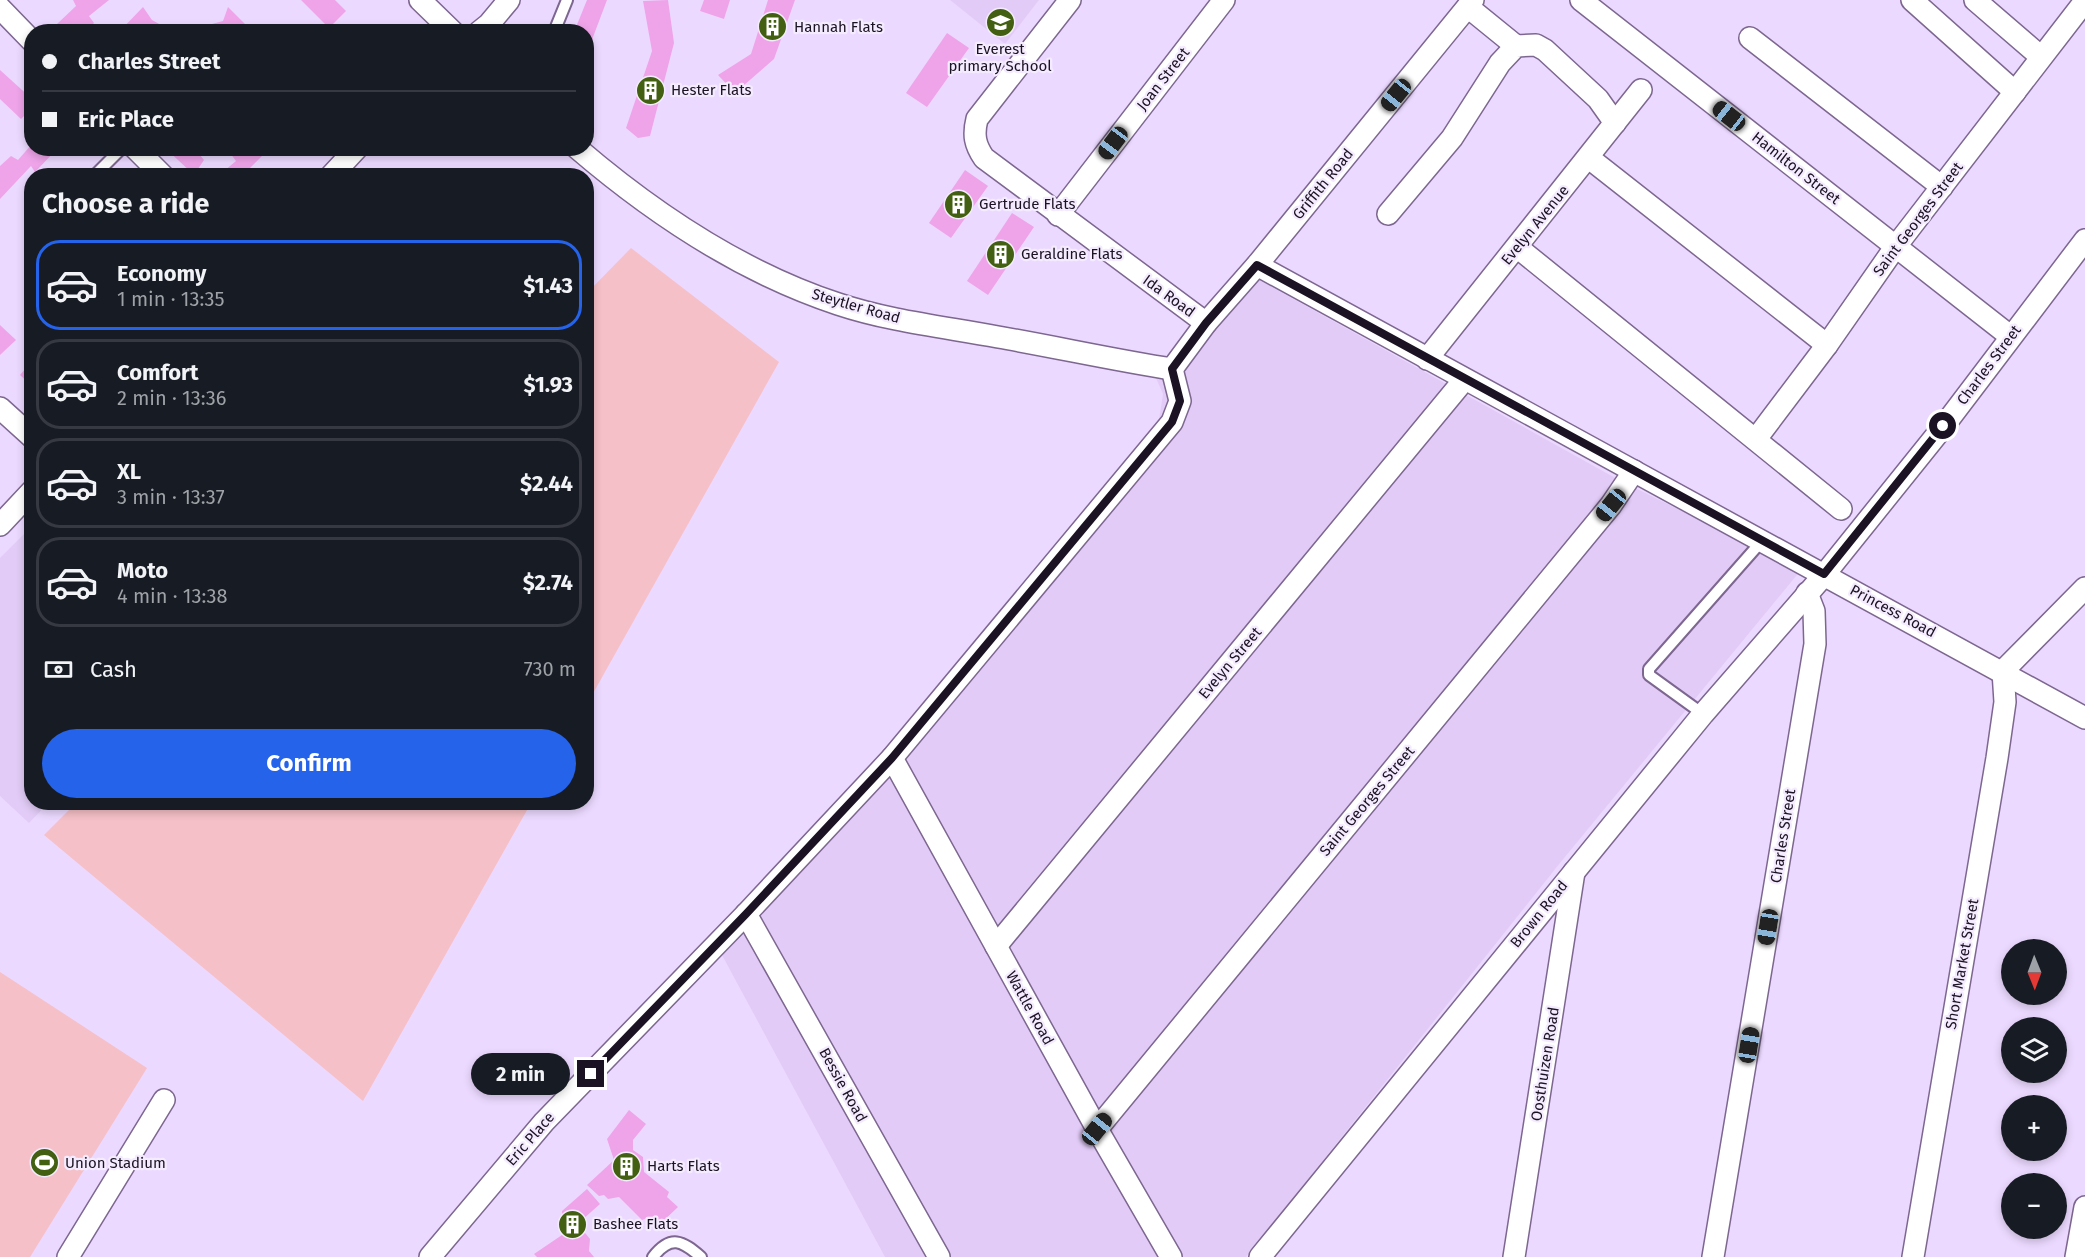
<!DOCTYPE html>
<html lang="en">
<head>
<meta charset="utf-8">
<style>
  :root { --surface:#171b24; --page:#20242c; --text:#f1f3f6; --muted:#9ea1a6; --line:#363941; --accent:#2563eb }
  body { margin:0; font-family:"Fira Sans",sans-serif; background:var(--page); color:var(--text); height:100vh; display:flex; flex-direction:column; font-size:22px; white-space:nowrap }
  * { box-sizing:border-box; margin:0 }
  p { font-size:20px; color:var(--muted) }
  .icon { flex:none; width:33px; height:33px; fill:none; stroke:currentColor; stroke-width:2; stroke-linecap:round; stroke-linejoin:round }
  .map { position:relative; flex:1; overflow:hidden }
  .details { position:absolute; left:24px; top:168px; width:570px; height:642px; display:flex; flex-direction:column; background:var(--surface); border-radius:24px; box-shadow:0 3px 9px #0003 }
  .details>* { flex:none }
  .banner { position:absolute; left:24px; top:24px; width:570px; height:132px; border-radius:24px; box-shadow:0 3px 9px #0003; display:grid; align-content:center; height:132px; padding:0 18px; background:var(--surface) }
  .needle { width:39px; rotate:179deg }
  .buttons { position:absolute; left:2001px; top:939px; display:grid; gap:12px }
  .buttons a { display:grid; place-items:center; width:66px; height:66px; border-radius:50%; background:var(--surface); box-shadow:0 3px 9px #0003; font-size:30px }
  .end { position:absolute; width:27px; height:27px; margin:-14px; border:8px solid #1b1223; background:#fff; box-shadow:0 0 0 3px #fff }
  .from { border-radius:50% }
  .bubble { position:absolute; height:42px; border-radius:21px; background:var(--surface); box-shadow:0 3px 9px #0003; font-size:20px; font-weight:700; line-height:42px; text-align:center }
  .car { position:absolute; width:18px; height:36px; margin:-18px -9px; border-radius:8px; box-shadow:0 0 4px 2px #0007; background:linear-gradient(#222 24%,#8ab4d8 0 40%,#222 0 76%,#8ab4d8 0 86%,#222 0) }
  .banner b { display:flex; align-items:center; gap:21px; height:57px; font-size:22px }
  .banner b+b { border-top:2px solid var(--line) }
  .banner i { width:15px; height:15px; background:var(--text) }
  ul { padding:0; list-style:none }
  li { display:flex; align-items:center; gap:18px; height:90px; margin:0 12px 9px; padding:0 6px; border:3px solid var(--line); border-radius:24px }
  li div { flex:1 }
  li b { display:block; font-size:22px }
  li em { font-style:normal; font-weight:700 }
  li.selected { border-color:var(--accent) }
  li>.icon { width:54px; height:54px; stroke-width:1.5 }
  h2 { padding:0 18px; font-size:27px; line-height:72px }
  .pay { display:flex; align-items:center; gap:15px; height:66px; padding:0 18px; font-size:22px }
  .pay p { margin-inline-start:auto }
  .cta { display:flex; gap:12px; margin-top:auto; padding:12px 18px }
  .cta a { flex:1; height:69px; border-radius:36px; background:var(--accent); color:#fff; font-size:24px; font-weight:700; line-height:69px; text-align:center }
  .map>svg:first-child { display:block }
  .built { fill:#e2ccf7 }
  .green { fill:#f6c0c8 }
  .building { fill:#efa4ea }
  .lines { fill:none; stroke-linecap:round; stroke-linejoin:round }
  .lane-casing { stroke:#7d6790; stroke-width:14 }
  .street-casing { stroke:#7d6790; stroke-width:24 }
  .lane { stroke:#fff; stroke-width:10 }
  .street { stroke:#fff; stroke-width:21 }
  .route { stroke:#1b1223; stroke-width:8 }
  .labels { text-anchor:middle; stroke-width:4.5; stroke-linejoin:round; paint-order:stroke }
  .poi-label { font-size:15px; fill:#1b1223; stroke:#f4ebfe; text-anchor:start }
  .street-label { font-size:15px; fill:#1b1223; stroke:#f4ebfe }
</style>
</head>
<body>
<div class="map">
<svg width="2085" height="1257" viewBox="0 0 2085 1257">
  <rect width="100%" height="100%" fill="#ecd9ff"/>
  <g class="built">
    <path d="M950,0H1039L1005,44Z"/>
    <path d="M1252,276L1619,480L1801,570L1560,863L1246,1257H885L716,944L1155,445L1163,394L1156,378Z"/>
    <path d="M31,527L32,802L48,803L29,823L0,796V558Z"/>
  </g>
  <g class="green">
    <path d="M631,248L779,362L587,704V293Z"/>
    <path d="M76,803V802L531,803L363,1101L44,835Z"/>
    <path d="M0,972L147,1068L30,1257H0Z"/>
  </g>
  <g class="building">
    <path d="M73,0H109L89,16L94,23L86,32H61L57,24L76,6Z"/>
    <path d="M301,0H335L346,11L329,28Z"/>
    <path d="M587,0H607L587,53L586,32H574Z"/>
    <path d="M668,0L674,43L650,136L638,138L626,128L652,51L643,1Z"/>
    <path d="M704,0H730L724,19L700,11Z"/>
    <path d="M768,0H795L774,59L735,93L718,75L751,54Z"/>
    <path d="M143,7L152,20L161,25L154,32H119Z"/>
    <path d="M228,7L253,32H220L212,24L223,21Z"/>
    <path d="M947,33L969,48L927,107L906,93Z"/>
    <path d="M0,70L32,99V108L21,119L0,99Z"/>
    <path d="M32,144V148H58L35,172L31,166L0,199V166L11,156L18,160Z"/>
    <path d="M165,148H194L204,160L198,169L191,172Z"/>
    <path d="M234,148H270L248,170L252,176H218L236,161L230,153Z"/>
    <path d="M965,170L988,186L951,238L929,223Z"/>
    <path d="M1012,213L1034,227L988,295L967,281Z"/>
    <path d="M0,325L16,340L0,355Z"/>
    <path d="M32,361V386L20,375Z"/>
    <path d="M629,1110L646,1124L633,1140V1150L643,1157L644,1172L669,1192L667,1197L678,1207L657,1227L647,1218L642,1220L619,1197L608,1199L604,1195L599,1196L587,1185L614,1160L607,1139Z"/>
    <path d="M587,1189L600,1204L582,1220L581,1228L590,1239L589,1251L594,1257H537L534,1254L562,1235V1211Z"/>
  </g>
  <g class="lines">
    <defs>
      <g id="lane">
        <path d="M554,32L567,0"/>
        <path d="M94,176L122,148"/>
        <path d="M32,237V246"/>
        <path d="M1703,714L1649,675V669L1761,542"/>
        <path d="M653,1257C671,1234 682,1241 701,1257"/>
      </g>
      <g id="street">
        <path d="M420,0L453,32"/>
        <path d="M1070,0L977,119C973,135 975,145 984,158L1206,323"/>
        <path d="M1581,0L2010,336"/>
        <path d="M1912,0L2015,92"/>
        <path d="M1975,0L2041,57"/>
        <path d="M1468,7L1516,46"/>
        <path d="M0,8L32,41"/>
        <path d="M479,32L489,24L509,0"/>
        <path d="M1750,38L1942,187"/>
        <path d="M135,148L163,176"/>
        <path d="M577,148C654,214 741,272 838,304C889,321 944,327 998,337C1056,347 1114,360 1172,369"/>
        <path d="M1589,158L1827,345"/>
        <path d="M331,176L357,148"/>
        <path d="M1388,214L1452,138L1500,63L1516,46L1536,45L1545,50L1598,99L1615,123"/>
        <path d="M1058,215L1224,0"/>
        <path d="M1517,247L1841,509"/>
        <path d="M1257,265L2085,718"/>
        <path d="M1427,359L1641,90"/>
        <path d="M1172,369L1206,323L1257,265L1473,0"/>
        <path d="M0,408L32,437"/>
        <path d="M1756,439L1827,345L1896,246L2085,1"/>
        <path d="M0,525L32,491"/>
        <path d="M892,758L1097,1129L1171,1257"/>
        <path d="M746,914L939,1257"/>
        <path d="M996,946L1464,380"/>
        <path d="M1097,1129L1611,505L1634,471"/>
        <path d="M68,1257L164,1100"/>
        <path d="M430,1257L544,1122L746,914L892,758L1172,422L1180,401L1172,369"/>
        <path d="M1260,1257L1703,714L1824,575L1943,427L2085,240"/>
        <path d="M1514,1257L1574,872"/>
        <path d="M1713,1257L1815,644L1814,611L1807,593"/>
        <path d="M1913,1257L1997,758L2005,702L2003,671L2085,588"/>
        <path d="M2076,1257L2085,1207"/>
      </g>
    </defs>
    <use href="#lane" class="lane-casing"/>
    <use href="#street" class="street-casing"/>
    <use href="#lane" class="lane"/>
    <use href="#street" class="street"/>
  </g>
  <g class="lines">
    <path class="route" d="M591,1074L746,914L892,758L1172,422L1180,401L1172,369L1206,323L1257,265L1824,574L1943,426"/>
  </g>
  <defs>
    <symbol id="school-disc" viewBox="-11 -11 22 22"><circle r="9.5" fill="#436012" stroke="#f4ebfe"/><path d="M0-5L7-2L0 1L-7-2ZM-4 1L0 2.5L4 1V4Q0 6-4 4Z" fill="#fff"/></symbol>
    <symbol id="building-disc" viewBox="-11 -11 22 22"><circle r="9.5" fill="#436012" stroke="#f4ebfe"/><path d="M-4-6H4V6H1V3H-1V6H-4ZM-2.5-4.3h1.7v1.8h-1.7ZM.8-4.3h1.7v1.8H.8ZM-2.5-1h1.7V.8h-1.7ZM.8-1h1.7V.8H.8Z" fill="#fff"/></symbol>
    <symbol id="stadium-disc" viewBox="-11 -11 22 22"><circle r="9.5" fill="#436012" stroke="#f4ebfe"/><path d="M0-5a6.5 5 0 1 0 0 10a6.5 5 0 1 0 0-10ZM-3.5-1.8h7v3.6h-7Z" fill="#fff"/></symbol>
  </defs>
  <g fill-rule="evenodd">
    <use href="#school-disc" x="984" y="6" width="33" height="33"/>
    <use href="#building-disc" x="756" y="10" width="33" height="33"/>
    <use href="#building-disc" x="634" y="74" width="33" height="33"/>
    <use href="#building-disc" x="942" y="188" width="33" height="33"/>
    <use href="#building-disc" x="984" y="238" width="33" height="33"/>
    <use href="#stadium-disc" x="28" y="1146" width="33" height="33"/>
    <use href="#building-disc" x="610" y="1150" width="33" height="33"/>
    <use href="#building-disc" x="556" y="1208" width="33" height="33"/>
  </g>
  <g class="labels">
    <g class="poi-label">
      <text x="794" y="32">Hannah Flats</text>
      <text x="1000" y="54" text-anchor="middle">Everest<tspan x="1000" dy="17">primary School</tspan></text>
      <text x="671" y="95">Hester Flats</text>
      <text x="979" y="209">Gertrude Flats</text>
      <text x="1021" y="259">Geraldine Flats</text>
      <text x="65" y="1168">Union Stadium</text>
      <text x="647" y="1171">Harts Flats</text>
      <text x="593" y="1229">Bashee Flats</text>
    </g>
    <g class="street-label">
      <text transform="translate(1163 79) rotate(-52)" y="5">Joan Street</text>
      <text transform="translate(1796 168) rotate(38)" y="5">Hamilton Street</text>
      <text transform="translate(1323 184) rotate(-51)" y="5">Griffith Road</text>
      <text transform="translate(1918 219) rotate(-53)" y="5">Saint Georges Street</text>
      <text transform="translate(1535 225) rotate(-51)" y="5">Evelyn Avenue</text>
      <text transform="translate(1169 296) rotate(36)" y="5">Ida Road</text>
      <text transform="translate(856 306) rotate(16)" y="5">Steytler Road</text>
      <text transform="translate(1989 365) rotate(-53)" y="5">Charles Street</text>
      <text transform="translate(1893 611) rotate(28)" y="5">Princess Road</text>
      <text transform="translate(1230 663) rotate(-50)" y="5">Evelyn Street</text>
      <text transform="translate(1367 801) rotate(-50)" y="5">Saint Georges Street</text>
      <text transform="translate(1783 836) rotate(-81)" y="5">Charles Street</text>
      <text transform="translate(1539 914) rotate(-51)" y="5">Brown Road</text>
      <text transform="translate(1962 964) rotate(-80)" y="5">Short Market Street</text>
      <text transform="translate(1030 1008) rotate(61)" y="5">Wattle Road</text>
      <text transform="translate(1545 1064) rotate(-81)" y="5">Oosthuizen Road</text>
      <text transform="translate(843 1085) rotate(61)" y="5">Bessie Road</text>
      <text transform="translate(530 1139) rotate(-49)" y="5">Eric Place</text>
    </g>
  </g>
</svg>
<div class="buttons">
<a><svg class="needle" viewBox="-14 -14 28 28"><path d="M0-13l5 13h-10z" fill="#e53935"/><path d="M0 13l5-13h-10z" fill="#9ea1a6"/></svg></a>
<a><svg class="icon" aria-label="layers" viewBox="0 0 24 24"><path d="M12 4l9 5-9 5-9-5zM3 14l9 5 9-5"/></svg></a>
<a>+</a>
<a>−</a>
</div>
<i class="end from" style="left:1943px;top:426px"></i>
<i class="end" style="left:591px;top:1074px"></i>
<div class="bubble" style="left:471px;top:1053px;width:99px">2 min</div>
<i class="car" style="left:1396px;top:95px;rotate:219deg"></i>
<i class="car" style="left:1729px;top:116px;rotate:308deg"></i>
<i class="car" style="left:1113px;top:143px;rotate:217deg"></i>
<i class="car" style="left:1611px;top:505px;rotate:219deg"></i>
<i class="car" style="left:1768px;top:927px;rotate:189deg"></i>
<i class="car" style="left:1749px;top:1045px;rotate:9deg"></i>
<i class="car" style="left:1097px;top:1129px;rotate:39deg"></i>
<div class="banner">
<b><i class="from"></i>Charles Street</b>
<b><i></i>Eric Place</b>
</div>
<section class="details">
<h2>Choose a ride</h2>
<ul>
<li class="selected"><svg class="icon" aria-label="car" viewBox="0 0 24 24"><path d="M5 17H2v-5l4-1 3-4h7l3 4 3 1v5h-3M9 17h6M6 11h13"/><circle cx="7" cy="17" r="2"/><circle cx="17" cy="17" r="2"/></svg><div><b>Economy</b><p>1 min · 13:35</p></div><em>$1.43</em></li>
<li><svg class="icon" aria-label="car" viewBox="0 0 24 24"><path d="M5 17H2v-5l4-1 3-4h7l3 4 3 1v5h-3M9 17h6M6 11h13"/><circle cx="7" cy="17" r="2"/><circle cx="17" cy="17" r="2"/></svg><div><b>Comfort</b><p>2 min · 13:36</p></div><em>$1.93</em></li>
<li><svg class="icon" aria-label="car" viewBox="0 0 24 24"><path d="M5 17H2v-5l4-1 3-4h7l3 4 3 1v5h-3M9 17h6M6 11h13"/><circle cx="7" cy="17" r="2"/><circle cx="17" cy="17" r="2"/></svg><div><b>XL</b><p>3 min · 13:37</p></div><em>$2.44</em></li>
<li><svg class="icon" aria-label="car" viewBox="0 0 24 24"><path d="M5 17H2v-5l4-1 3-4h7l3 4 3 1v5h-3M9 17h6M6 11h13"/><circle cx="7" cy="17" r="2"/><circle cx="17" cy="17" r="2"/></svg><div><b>Moto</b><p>4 min · 13:38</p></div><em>$2.74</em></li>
</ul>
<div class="pay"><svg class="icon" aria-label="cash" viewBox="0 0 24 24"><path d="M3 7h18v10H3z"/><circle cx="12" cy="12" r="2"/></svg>Cash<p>730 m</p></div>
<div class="cta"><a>Confirm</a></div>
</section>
</div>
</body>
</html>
